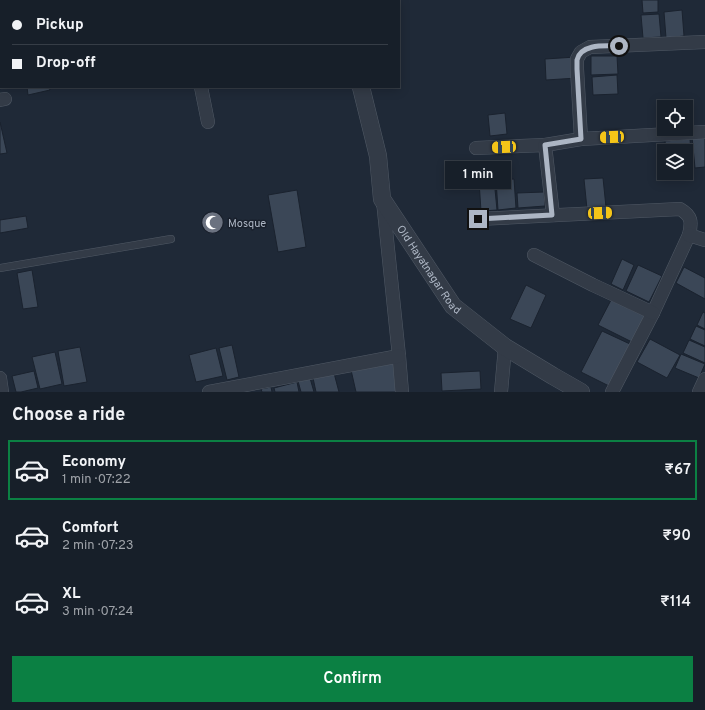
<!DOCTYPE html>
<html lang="en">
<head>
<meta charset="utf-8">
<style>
  :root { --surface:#171f29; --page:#242c35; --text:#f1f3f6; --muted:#9ea2a8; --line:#363d46; --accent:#0b8043 }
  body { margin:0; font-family:Overpass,sans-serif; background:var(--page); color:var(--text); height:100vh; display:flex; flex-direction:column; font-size:15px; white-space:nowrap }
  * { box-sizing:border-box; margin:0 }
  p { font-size:13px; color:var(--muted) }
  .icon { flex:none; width:22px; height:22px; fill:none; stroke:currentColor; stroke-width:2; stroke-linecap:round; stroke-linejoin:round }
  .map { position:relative; height:392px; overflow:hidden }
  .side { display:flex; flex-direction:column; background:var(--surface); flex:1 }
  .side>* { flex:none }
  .top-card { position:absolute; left:0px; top:0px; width:400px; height:88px; box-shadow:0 2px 10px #0003,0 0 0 1px var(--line); display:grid; align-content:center; height:88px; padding:0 12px; background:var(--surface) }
  .tools { position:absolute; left:657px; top:100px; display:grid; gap:8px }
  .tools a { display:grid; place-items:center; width:36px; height:36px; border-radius:0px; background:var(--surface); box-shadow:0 2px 10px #0003,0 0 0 1px var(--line); font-size:20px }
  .end { position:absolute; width:18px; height:18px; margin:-9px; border:5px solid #adb6c4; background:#111; box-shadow:0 0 0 2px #111 }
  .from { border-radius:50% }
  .bubble { position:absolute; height:28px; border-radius:0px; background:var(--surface); box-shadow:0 2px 10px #0003,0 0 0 1px var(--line); font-size:13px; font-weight:600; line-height:28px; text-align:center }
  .car { position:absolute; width:12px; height:24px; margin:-12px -6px; border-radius:5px; box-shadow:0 0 3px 1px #0007; background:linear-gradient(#f5c518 24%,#345 0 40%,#f5c518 0 76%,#345 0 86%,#f5c518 0) }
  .top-card b { display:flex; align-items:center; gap:14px; height:38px; font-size:15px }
  .top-card b+b { border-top:1px solid var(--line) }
  .top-card i { width:10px; height:10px; background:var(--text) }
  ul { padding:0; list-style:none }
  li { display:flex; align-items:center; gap:12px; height:60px; margin:0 8px 6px; padding:0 4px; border:2px solid transparent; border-radius:0px }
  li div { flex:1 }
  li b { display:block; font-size:15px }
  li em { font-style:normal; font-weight:600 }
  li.active { border-color:var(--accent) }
  li>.icon { width:36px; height:36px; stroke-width:1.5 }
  h2 { padding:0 12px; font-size:18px; line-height:48px }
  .primary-button { display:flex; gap:8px; margin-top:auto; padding:8px 12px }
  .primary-button a { flex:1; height:46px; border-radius:0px; background:var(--accent); color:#fff; font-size:16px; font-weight:600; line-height:46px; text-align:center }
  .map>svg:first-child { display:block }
  .building { fill:#3b4757; stroke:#1a222e }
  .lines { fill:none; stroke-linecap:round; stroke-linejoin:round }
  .service-casing { stroke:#505965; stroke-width:8 }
  .minor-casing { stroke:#505965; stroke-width:14 }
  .tertiary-casing { stroke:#505965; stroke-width:18 }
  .service { stroke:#333b47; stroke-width:7 }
  .minor { stroke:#333b47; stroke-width:13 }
  .tertiary { stroke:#333b47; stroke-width:17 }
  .route { stroke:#adb6c4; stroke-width:5 }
  .labels { text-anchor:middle; stroke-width:3; stroke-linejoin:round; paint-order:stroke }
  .poi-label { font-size:11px; fill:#adb6c4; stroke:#19202c; text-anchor:start }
  .street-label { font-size:11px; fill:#adb6c4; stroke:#19202c }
</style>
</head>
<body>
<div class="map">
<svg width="705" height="392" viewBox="0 0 705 392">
  <rect width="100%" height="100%" fill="#1f2937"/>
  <g class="building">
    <path d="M642,0H658V12L643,13Z"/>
    <path d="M682,10L684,36L666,38L664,12Z"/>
    <path d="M659,14L661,37L643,38L641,15Z"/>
    <path d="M591,56H617L618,74L591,75Z"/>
    <path d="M576,57L577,78L546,80L545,59Z"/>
    <path d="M0,65H1V87H6L0,89Z"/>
    <path d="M617,75L618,94L593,95L592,77Z"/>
    <path d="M27,87H49L50,90L28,95Z"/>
    <path d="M505,113L507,134L490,136L488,115Z"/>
    <path d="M0,122L7,153L0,154Z"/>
    <path d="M705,136V167L695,168L692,137Z"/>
    <path d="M690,139L692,168L686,169V151H666L665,141Z"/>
    <path d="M603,178L606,207L587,209L584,179Z"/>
    <path d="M494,179L497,210L481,211L479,181Z"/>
    <path d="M514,179L516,208L498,210L496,180Z"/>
    <path d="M297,190L306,247L278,252L268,195Z"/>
    <path d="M544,192L545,206L518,208L517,193Z"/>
    <path d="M26,216L28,228L0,233V220Z"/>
    <path d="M622,259L634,265L623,290L611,284Z"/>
    <path d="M638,265L662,276L649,302L626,291Z"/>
    <path d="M684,267L705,278V299L676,283Z"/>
    <path d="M32,270L38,307L23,309L17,273Z"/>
    <path d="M526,285L546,295L531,328L510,319Z"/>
    <path d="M611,300L645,316L632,342L598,325Z"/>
    <path d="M703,312L705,313V329L697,325Z"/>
    <path d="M696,326L705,330V346L690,339Z"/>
    <path d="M602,331L630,344L609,386L581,372Z"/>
    <path d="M650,339L680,355L667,378L637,362Z"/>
    <path d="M689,340L705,347V363L683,353Z"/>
    <path d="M232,345L239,377L227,380L219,348Z"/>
    <path d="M80,347L87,382L64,386L58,351Z"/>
    <path d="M216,348L223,376L196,382L189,355Z"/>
    <path d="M55,352L62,384L40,389L32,357Z"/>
    <path d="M681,354L705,364L699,378L675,368Z"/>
    <path d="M393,362L399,392H356L351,370Z"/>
    <path d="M34,371L38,388L21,392H16L12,376Z"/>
    <path d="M480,371L481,389L442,391L441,373Z"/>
    <path d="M334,373L339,392H316L313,378Z"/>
    <path d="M310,378L314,392H301L298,381Z"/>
    <path d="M297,382L299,392H275L274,388Z"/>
    <path d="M271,387L272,392H262L261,389Z"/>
  </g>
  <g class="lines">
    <defs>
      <path id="service" d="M0,268L171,239"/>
      <g id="minor">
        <path d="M46,0V1"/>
        <path d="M115,0L116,1"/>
        <path d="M184,0V1"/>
        <path d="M201,87L208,122"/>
        <path d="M0,100L5,99"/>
        <path d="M581,139L577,69V59L581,52L590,47L705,42"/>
        <path d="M476,148L545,145"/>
        <path d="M383,201L399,356L402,392"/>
        <path d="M553,215L545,145L581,139L705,132"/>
        <path d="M478,219L680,209C692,216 692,222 689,235L653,313L612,392"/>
        <path d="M689,235L705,240"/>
        <path d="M534,255L593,285L653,313"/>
        <path d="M0,378L2,392"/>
        <path d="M209,392L399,356"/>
        <path d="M501,392L505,347"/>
        <path d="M699,392L705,379"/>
      </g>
      <g id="tertiary">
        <path d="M325,0L326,1"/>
        <path id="s1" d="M361,87L378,156L382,199L453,306L505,347L553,376L581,392"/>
      </g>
    </defs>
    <use href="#service" class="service-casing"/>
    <use href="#minor" class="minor-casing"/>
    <use href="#tertiary" class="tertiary-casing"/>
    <use href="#service" class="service"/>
    <use href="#minor" class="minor"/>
    <use href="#tertiary" class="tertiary"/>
  </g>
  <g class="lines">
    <path class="route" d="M478,219L552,215L545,145L581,139L577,69C577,66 577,62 577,60C581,43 606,46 619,46"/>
  </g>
  <defs>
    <symbol id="mosque-disc" viewBox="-11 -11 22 22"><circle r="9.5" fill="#6b7280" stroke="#19202c"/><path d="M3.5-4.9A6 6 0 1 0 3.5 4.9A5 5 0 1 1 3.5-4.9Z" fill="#fff"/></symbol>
  </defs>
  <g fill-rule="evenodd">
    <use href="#mosque-disc" x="200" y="210" width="25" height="25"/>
  </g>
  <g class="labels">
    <g class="poi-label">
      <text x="228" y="227">Mosque</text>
    </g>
    <g class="street-label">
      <text dy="4" stroke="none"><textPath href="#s1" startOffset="199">Old Hayatnagar Road</textPath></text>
    </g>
  </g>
</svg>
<div class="tools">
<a><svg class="icon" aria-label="locate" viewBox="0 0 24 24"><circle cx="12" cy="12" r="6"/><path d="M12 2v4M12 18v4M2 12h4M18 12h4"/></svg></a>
<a><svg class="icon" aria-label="layers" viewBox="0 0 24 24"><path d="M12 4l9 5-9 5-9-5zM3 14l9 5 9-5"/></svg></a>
</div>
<i class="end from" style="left:619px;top:46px"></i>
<i class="end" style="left:478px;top:219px"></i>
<div class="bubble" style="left:445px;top:161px;width:66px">1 min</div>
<i class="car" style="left:612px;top:137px;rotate:267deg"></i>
<i class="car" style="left:504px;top:147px;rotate:267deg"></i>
<i class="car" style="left:600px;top:213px;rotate:87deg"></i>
<div class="top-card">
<b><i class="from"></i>Pickup</b>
<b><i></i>Drop-off</b>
</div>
</div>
<section class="side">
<h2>Choose a ride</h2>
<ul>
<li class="active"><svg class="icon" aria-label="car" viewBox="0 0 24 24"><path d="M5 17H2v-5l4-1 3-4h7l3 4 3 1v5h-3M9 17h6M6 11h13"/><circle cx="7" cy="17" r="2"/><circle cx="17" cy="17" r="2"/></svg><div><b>Economy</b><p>1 min · 07:22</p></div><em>₹67</em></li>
<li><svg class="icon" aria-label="car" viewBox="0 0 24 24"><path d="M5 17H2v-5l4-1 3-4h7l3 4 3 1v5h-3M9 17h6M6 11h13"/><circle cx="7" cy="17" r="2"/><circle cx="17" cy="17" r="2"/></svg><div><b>Comfort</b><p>2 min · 07:23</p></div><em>₹90</em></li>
<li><svg class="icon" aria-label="car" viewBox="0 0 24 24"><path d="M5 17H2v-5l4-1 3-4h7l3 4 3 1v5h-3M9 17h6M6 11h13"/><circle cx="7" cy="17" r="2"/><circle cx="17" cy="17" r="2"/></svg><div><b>XL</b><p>3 min · 07:24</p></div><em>₹114</em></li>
</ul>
<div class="primary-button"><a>Confirm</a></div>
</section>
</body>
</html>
